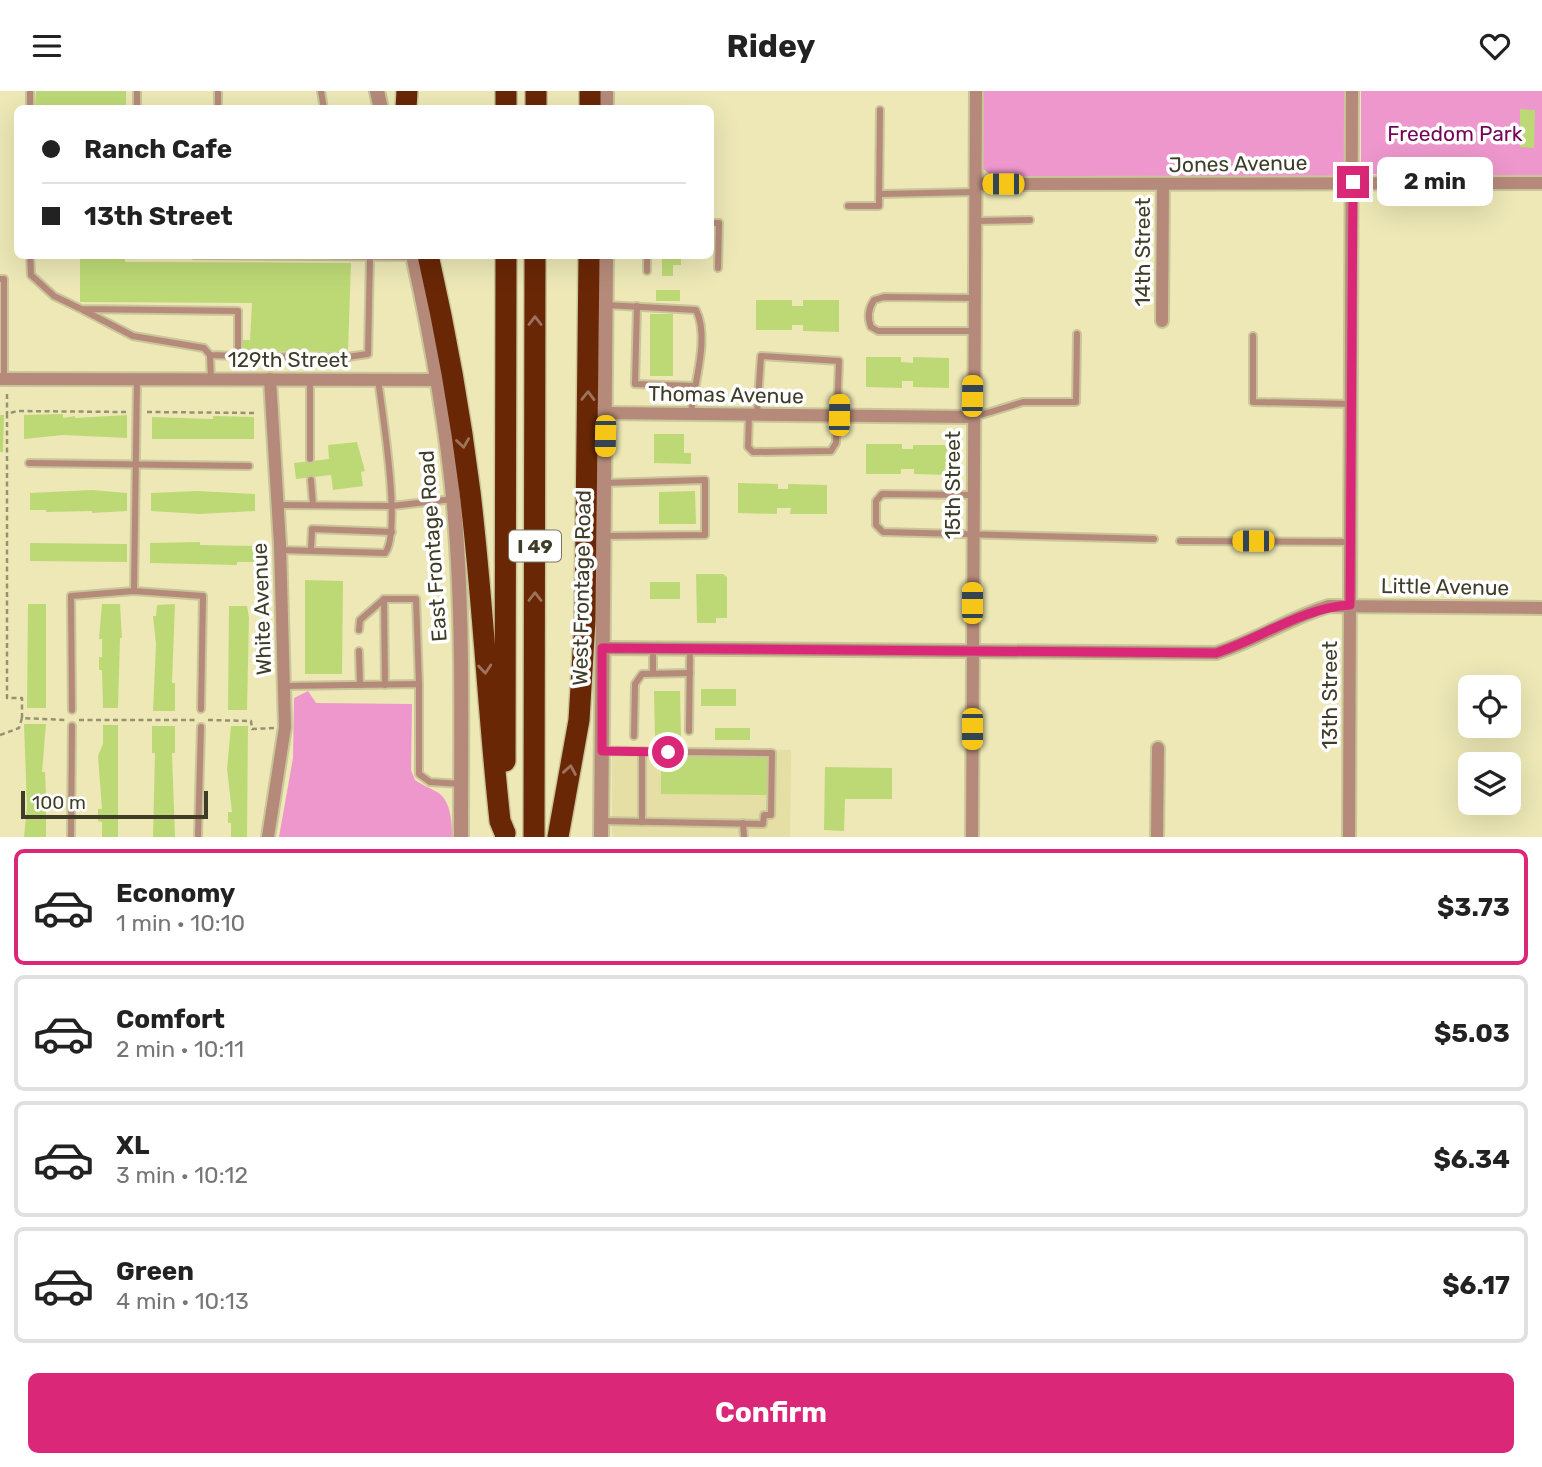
<!DOCTYPE html>
<html lang="en">
<head>
<meta charset="utf-8">
<style>
  :root { --surface:#fff; --page:#f6f6f6; --text:#222; --muted:#767676; --line:#e0e0e0; --accent:#db2777 }
  body { margin:0; font-family:Rubik,sans-serif; background:var(--page); color:var(--text); height:100vh; display:flex; flex-direction:column; font-size:26px; white-space:nowrap }
  * { box-sizing:border-box; margin:0 }
  p { font-size:23px; color:var(--muted) }
  .icon { flex:none; width:38px; height:38px; fill:none; stroke:currentColor; stroke-width:2; stroke-linecap:round; stroke-linejoin:round }
  .map { position:relative; height:746px; overflow:hidden }
  .drawer { display:flex; flex-direction:column; background:var(--surface); flex:1 }
  .drawer>* { flex:none }
  .top-card { position:absolute; left:14px; top:14px; width:700px; height:154px; border-radius:10px; box-shadow:0 7px 28px #0002; display:grid; align-content:center; height:154px; padding:0 28px; background:var(--surface) }
  .controls { position:absolute; left:1458px; top:584px; display:grid; gap:14px }
  .controls a { display:grid; place-items:center; width:63px; height:63px; border-radius:10px; background:var(--surface); box-shadow:0 7px 28px #0002; font-size:35px }
  .scale { position:absolute; left:21px; bottom:18px; width:187px; box-sizing:border-box; padding-left:7px; border:4px solid #3f3c28; border-top:0; font-size:19px; line-height:24px; white-space:nowrap; color:#3f3c28; -webkit-text-stroke:5px #fff; paint-order:stroke }
  .end { position:absolute; width:32px; height:32px; margin:-16px; border:9px solid #db2777; background:#fff; box-shadow:0 0 0 4px #fff }
  .from { border-radius:50% }
  .bubble { position:absolute; height:49px; border-radius:10px; background:var(--surface); box-shadow:0 7px 28px #0002; font-size:23px; font-weight:700; line-height:49px; text-align:center }
  .car { position:absolute; width:21px; height:42px; margin:-21px -10px; border-radius:9px; box-shadow:0 0 5px 2px #0007; background:linear-gradient(#f5c518 24%,#345 0 40%,#f5c518 0 76%,#345 0 86%,#f5c518 0) }
  .top-card b { display:flex; align-items:center; gap:24px; height:66px; font-size:26px }
  .top-card b+b { border-top:2px solid var(--line) }
  .top-card i { width:18px; height:18px; background:var(--text) }
  ul { padding:12px 0 0; list-style:none }
  li { display:flex; align-items:center; gap:21px; height:116px; margin:0 14px 10px; padding:0 14px; border:4px solid var(--line); border-radius:10px }
  li div { flex:1 }
  li b { display:block; font-size:26px }
  li em { font-style:normal; font-weight:700 }
  li.current { border-color:var(--accent) }
  li>.icon { width:63px; height:63px; stroke-width:1.5 }
  .cta { display:flex; gap:14px; margin-top:auto; padding:14px 28px }
  .cta a { flex:1; height:80px; border-radius:10px; background:var(--accent); color:#fff; font-size:28px; font-weight:700; line-height:80px; text-align:center }
  header { display:flex; justify-content:space-between; align-items:center; height:91px; padding:0 28px; background:var(--surface); font-size:32px; font-weight:700 }
  .map>svg:first-child { display:block }
  .built { fill:#e5dea5 }
  .green { fill:#ed97cc }
  .building { fill:#bdd976 }
  .lines { fill:none; stroke-linecap:round; stroke-linejoin:round }
  .service-casing { stroke:#cac69a; stroke-width:10 }
  .minor-casing { stroke:#cac69a; stroke-width:16 }
  .tertiary-casing { stroke:#cac69a; stroke-width:18 }
  .motorway-casing { stroke:#cac69a; stroke-width:24 }
  .path { stroke:#96926f; stroke-width:2.5; stroke-dasharray:5 3.5; stroke-linecap:butt }
  .service { stroke:#b58a7a; stroke-width:6 }
  .minor { stroke:#b58a7a; stroke-width:12 }
  .tertiary { stroke:#b58a7a; stroke-width:14 }
  .motorway { stroke:#692706; stroke-width:21 }
  .oneway { stroke:#9e735d }
  .route { stroke:#db2777; stroke-width:9 }
  .labels { text-anchor:middle; stroke-width:7; stroke-linejoin:round; paint-order:stroke }
  .shield { fill:#fff; stroke:#797668; stroke-width:2 }
  .shield-label { font-size:19px; font-weight:bold; fill:#3f3c28 }
  .park-label { font-size:21px; fill:#740458; stroke:#fff }
  .street-label { font-size:21px; fill:#3f3c28; stroke:#fff }
</style>
</head>
<body>
<header><svg class="icon" aria-label="menu" viewBox="0 0 24 24"><path d="M4 6h16M4 12h16M4 18h16"/></svg>Ridey<svg class="icon" aria-label="heart" viewBox="0 0 24 24"><path d="M12 20l-8-8c-3-5 5-10 8-4 3-6 11-1 8 4z"/></svg></header>
<div class="map">
<svg width="1542" height="746" viewBox="0 0 1542 746">
  <rect width="100%" height="100%" fill="#ede8b6"/>
  <path class="built" d="M612,654L791,659L790,746H612Z"/>
  <g class="green">
    <path d="M983,0H1345V71L1338,85L994,86L983,78Z"/>
    <path d="M1361,0H1542V87L1367,83L1361,77Z"/>
    <path d="M308,600L316,612L412,613L411,679L415,689C422,694 428,696 435,700C451,707 452,731 452,746H279L293,667L294,607Z"/>
  </g>
  <g class="building">
    <path d="M36,0H126V18H35Z"/>
    <path d="M1520,18L1535,19L1534,57L1520,56Z"/>
    <path d="M80,164H125V171L351,172L348,261L241,260L240,249H250L252,212L80,211Z"/>
    <path d="M662,164H681V174H673V185H662Z"/>
    <rect x="656" y="199" width="24" height="11"/>
    <path d="M756,209H792V215H803V209H839V241L803,240V234H792V239H756Z"/>
    <rect x="650" y="223" width="23" height="62"/>
    <path d="M866,266H901V271L913,272V266L949,267V297L913,296V290H902V297L866,296Z"/>
    <path d="M63,323V327L75,325V327L127,324V347L63,344L24,348V324Z"/>
    <path d="M0,324H4L3,361H0Z"/>
    <path d="M213,325L254,326V348H152V326L213,328Z"/>
    <path d="M654,343H684V362H691V373L654,372Z"/>
    <path d="M357,351L365,380L361,381L363,395L333,399L331,384L296,388L294,372L329,368L328,354Z"/>
    <path d="M866,353H902V358H913V354H948V384L914,383V378H901V383H866Z"/>
    <path d="M738,392L778,393V398H788V393L827,394V423H790L791,417H777V423L738,422Z"/>
    <path d="M92,399L127,402V420L92,422V420L46,421V419H30V402Z"/>
    <path d="M197,400L255,403V420L199,423L151,420V402Z"/>
    <path d="M695,400L696,433H659V401Z"/>
    <path d="M200,451V454L256,455V471H237V474L150,472V452Z"/>
    <path d="M30,452L127,453V471L30,470Z"/>
    <path d="M696,483H723L727,486V527H716V532H697Z"/>
    <path d="M305,489L343,490L342,583H305Z"/>
    <rect x="650" y="491" width="30" height="17"/>
    <path d="M28,513H46V617H27Z"/>
    <path d="M102,513H120L122,547H120L118,617H103L102,579H99V566H102V548H99Z"/>
    <path d="M175,513L172,592H175V620H153L156,553L153,525H156L157,514Z"/>
    <path d="M229,515H247L249,526L247,619H228Z"/>
    <rect x="701" y="598" width="35" height="17"/>
    <path d="M654,600H680L681,647H655Z"/>
    <path d="M24,633H46L42,681H45L46,704V746H24L27,715Z"/>
    <path d="M103,634H118V746H102V731L98,730V718H102L98,665L103,653Z"/>
    <path d="M152,635H175V662H172L175,746H153L155,662H152Z"/>
    <path d="M231,635H248L247,746H231V732H228V721H232L227,678Z"/>
    <rect x="715" y="637" width="35" height="12"/>
    <path d="M661,665L768,666L767,704L661,703Z"/>
    <path d="M825,676L892,677V708H845L844,740L824,739Z"/>
  </g>
  <g class="lines">
    <defs>
      <g id="service">
        <path d="M137,0V18"/>
        <path d="M218,0V18"/>
        <path d="M321,0L324,18"/>
        <path d="M30,18V0"/>
        <path d="M880,103L976,101"/>
        <path d="M848,115H879L880,19"/>
        <path d="M976,130L1030,129"/>
        <path d="M710,132H719L718,177"/>
        <path d="M30,164L31,184L54,205L81,218L238,220V265L347,266L368,263L370,164"/>
        <path d="M194,164L412,166"/>
        <path d="M647,164V180"/>
        <path d="M0,188H4V288"/>
        <path d="M606,214L696,219C710,246 694,292 691,322"/>
        <path d="M637,215L635,293L694,295"/>
        <path d="M83,219L133,245L204,257L210,264L238,265"/>
        <path d="M974,240H878L871,236C867,226 868,218 874,209L884,206L975,207"/>
        <path d="M1253,245V311L1351,313"/>
        <path d="M210,264L211,288"/>
        <path d="M310,289V368"/>
        <path d="M749,323L748,356L753,361L831,360L836,352L839,270L761,265L757,323"/>
        <path d="M974,326L1023,311H1076L1077,243"/>
        <path d="M29,372L249,375"/>
        <path d="M311,389L313,414"/>
        <path d="M604,392L705,389V444L604,445"/>
        <path d="M972,404L882,403L876,410V434L883,441L1154,448"/>
        <path d="M278,414L392,415L453,408"/>
        <path d="M1180,450L1350,451"/>
        <path d="M280,459L385,462C402,441 382,320 378,288"/>
        <path d="M311,459L312,438L392,441"/>
        <path d="M134,500L137,289"/>
        <path d="M359,539L360,529L384,508"/>
        <path d="M359,560L360,594"/>
        <path d="M653,582V556"/>
        <path d="M385,594L384,508H416L419,593"/>
        <path d="M284,595L419,593V683L430,691L461,693"/>
        <path d="M72,619L71,505L134,500L203,505L201,618"/>
        <path d="M689,640L690,558"/>
        <path d="M634,645L635,593L642,583L690,582"/>
        <path d="M642,661V731"/>
        <path d="M601,730L763,733L764,724H771L772,662L602,660"/>
        <path d="M743,732L744,746"/>
        <path d="M71,746L72,635"/>
        <path d="M198,746L201,636"/>
      </g>
      <g id="minor">
        <path d="M977,93L1542,92"/>
        <path d="M1162,230L1163,93"/>
        <path d="M0,288L438,289"/>
        <path d="M605,322L972,326"/>
        <path d="M602,557L1216,562C1255,550 1289,527 1329,515L1542,517"/>
        <path d="M268,746L285,636L280,454L270,288"/>
        <path d="M972,746L976,0"/>
        <path d="M1157,746L1158,657"/>
        <path d="M1349,746L1352,0"/>
      </g>
      <g id="tertiary">
        <path d="M377,0L381,18"/>
        <path d="M606,18V0"/>
        <path d="M413,164C434,260 451,356 457,454C463,551 461,648 461,746"/>
        <path d="M601,746L606,164"/>
      </g>
      <g id="motorway">
        <path d="M406,18L407,0"/>
        <path d="M506,18V0"/>
        <path d="M536,18V0"/>
        <path d="M590,18V0"/>
        <path d="M428,164C446,243 460,321 470,401C483,510 488,620 500,730L505,742"/>
        <path d="M505,670L506,164"/>
        <path d="M534,746L535,164"/>
        <path d="M558,746L579,629L585,529L589,164"/>
      </g>
    </defs>
    <use href="#service" class="service-casing"/>
    <use href="#minor" class="minor-casing"/>
    <use href="#tertiary" class="tertiary-casing"/>
    <use href="#motorway" class="motorway-casing"/>
    <g class="path">
      <path d="M7,303V323"/>
      <path d="M147,321L256,322"/>
      <path d="M22,627V607H7V323L17,320L126,321"/>
      <path d="M79,629H195"/>
      <path d="M208,629L251,630L252,638L274,637"/>
      <path d="M0,644L19,637L22,627L65,629"/>
    </g>
    <use href="#service" class="service"/>
    <use href="#minor" class="minor"/>
    <use href="#tertiary" class="tertiary"/>
    <use href="#motorway" class="motorway"/>
  </g>
  <defs><path id="oneway-chevron" d="M-2-3.5L2.5 0L-2 3.5" fill="none" stroke-width="1.6" stroke-linecap="round" stroke-linejoin="round" transform="scale(1.75)"/></defs>
  <g class="oneway">
    <use href="#oneway-chevron" transform="translate(535 230) rotate(-90)"/>
    <use href="#oneway-chevron" transform="translate(588 305) rotate(-89)"/>
    <use href="#oneway-chevron" transform="translate(463 352) rotate(82)"/>
    <use href="#oneway-chevron" transform="translate(535 506) rotate(-90)"/>
    <use href="#oneway-chevron" transform="translate(485 578) rotate(85)"/>
    <use href="#oneway-chevron" transform="translate(570 679) rotate(-80)"/>
  </g>
  <g class="lines">
    <path class="route" d="M668,661L602,660V557L1216,562C1262,547 1301,517 1350,514L1353,91"/>
  </g>
  <g class="labels">
    <rect class="shield" x="509" y="439.5" width="52" height="31" rx="5"/>
    <g class="shield-label">
      <text x="535" y="462">I 49</text>
    </g>
    <g class="park-label">
      <text x="1455" y="50">Freedom Park</text>
    </g>
    <g class="street-label">
      <text transform="translate(1238 73) rotate(-1)" y="7">Jones Avenue</text>
      <text transform="translate(1143 161) rotate(-90)" y="7">14th Street</text>
      <text x="288" y="276">129th Street</text>
      <text transform="translate(726 304) rotate(1)" y="7">Thomas Avenue</text>
      <text transform="translate(953 394) rotate(-90)" y="7">15th Street</text>
      <text transform="translate(433 455) rotate(-94)" y="7">East Frontage Road</text>
      <text transform="translate(1445 496) rotate(1)" y="7">Little Avenue</text>
      <text transform="translate(582 497) rotate(-89)" y="7">West Frontage Road</text>
      <text transform="translate(262 518) rotate(-92)" y="7">White Avenue</text>
      <text transform="translate(1330 604) rotate(-90)" y="7">13th Street</text>
    </g>
  </g>
</svg>
<div class="controls">
<a><svg class="icon" aria-label="locate" viewBox="0 0 24 24"><circle cx="12" cy="12" r="6"/><path d="M12 2v4M12 18v4M2 12h4M18 12h4"/></svg></a>
<a><svg class="icon" aria-label="layers" viewBox="0 0 24 24"><path d="M12 4l9 5-9 5-9-5zM3 14l9 5 9-5"/></svg></a>
</div>
<div class="scale">100 m</div>
<i class="end from" style="left:668px;top:661px"></i>
<i class="end" style="left:1353px;top:91px"></i>
<div class="bubble" style="left:1377px;top:66px;width:116px">2 min</div>
<i class="car" style="left:1003px;top:93px;rotate:270deg"></i>
<i class="car" style="left:972px;top:305px;rotate:1deg"></i>
<i class="car" style="left:839px;top:324px;rotate:1deg"></i>
<i class="car" style="left:605px;top:345px;rotate:181deg"></i>
<i class="car" style="left:1253px;top:450px;rotate:270deg"></i>
<i class="car" style="left:972px;top:512px;rotate:0deg"></i>
<i class="car" style="left:972px;top:638px;rotate:180deg"></i>
<div class="top-card">
<b><i class="from"></i>Ranch Cafe</b>
<b><i></i>13th Street</b>
</div>
</div>
<section class="drawer">
<ul>
<li class="current"><svg class="icon" aria-label="car" viewBox="0 0 24 24"><path d="M5 17H2v-5l4-1 3-4h7l3 4 3 1v5h-3M9 17h6M6 11h13"/><circle cx="7" cy="17" r="2"/><circle cx="17" cy="17" r="2"/></svg><div><b>Economy</b><p>1 min · 10:10</p></div><em>$3.73</em></li>
<li><svg class="icon" aria-label="car" viewBox="0 0 24 24"><path d="M5 17H2v-5l4-1 3-4h7l3 4 3 1v5h-3M9 17h6M6 11h13"/><circle cx="7" cy="17" r="2"/><circle cx="17" cy="17" r="2"/></svg><div><b>Comfort</b><p>2 min · 10:11</p></div><em>$5.03</em></li>
<li><svg class="icon" aria-label="car" viewBox="0 0 24 24"><path d="M5 17H2v-5l4-1 3-4h7l3 4 3 1v5h-3M9 17h6M6 11h13"/><circle cx="7" cy="17" r="2"/><circle cx="17" cy="17" r="2"/></svg><div><b>XL</b><p>3 min · 10:12</p></div><em>$6.34</em></li>
<li><svg class="icon" aria-label="car" viewBox="0 0 24 24"><path d="M5 17H2v-5l4-1 3-4h7l3 4 3 1v5h-3M9 17h6M6 11h13"/><circle cx="7" cy="17" r="2"/><circle cx="17" cy="17" r="2"/></svg><div><b>Green</b><p>4 min · 10:13</p></div><em>$6.17</em></li>
</ul>
<div class="cta"><a>Confirm</a></div>
</section>
</body>
</html>
